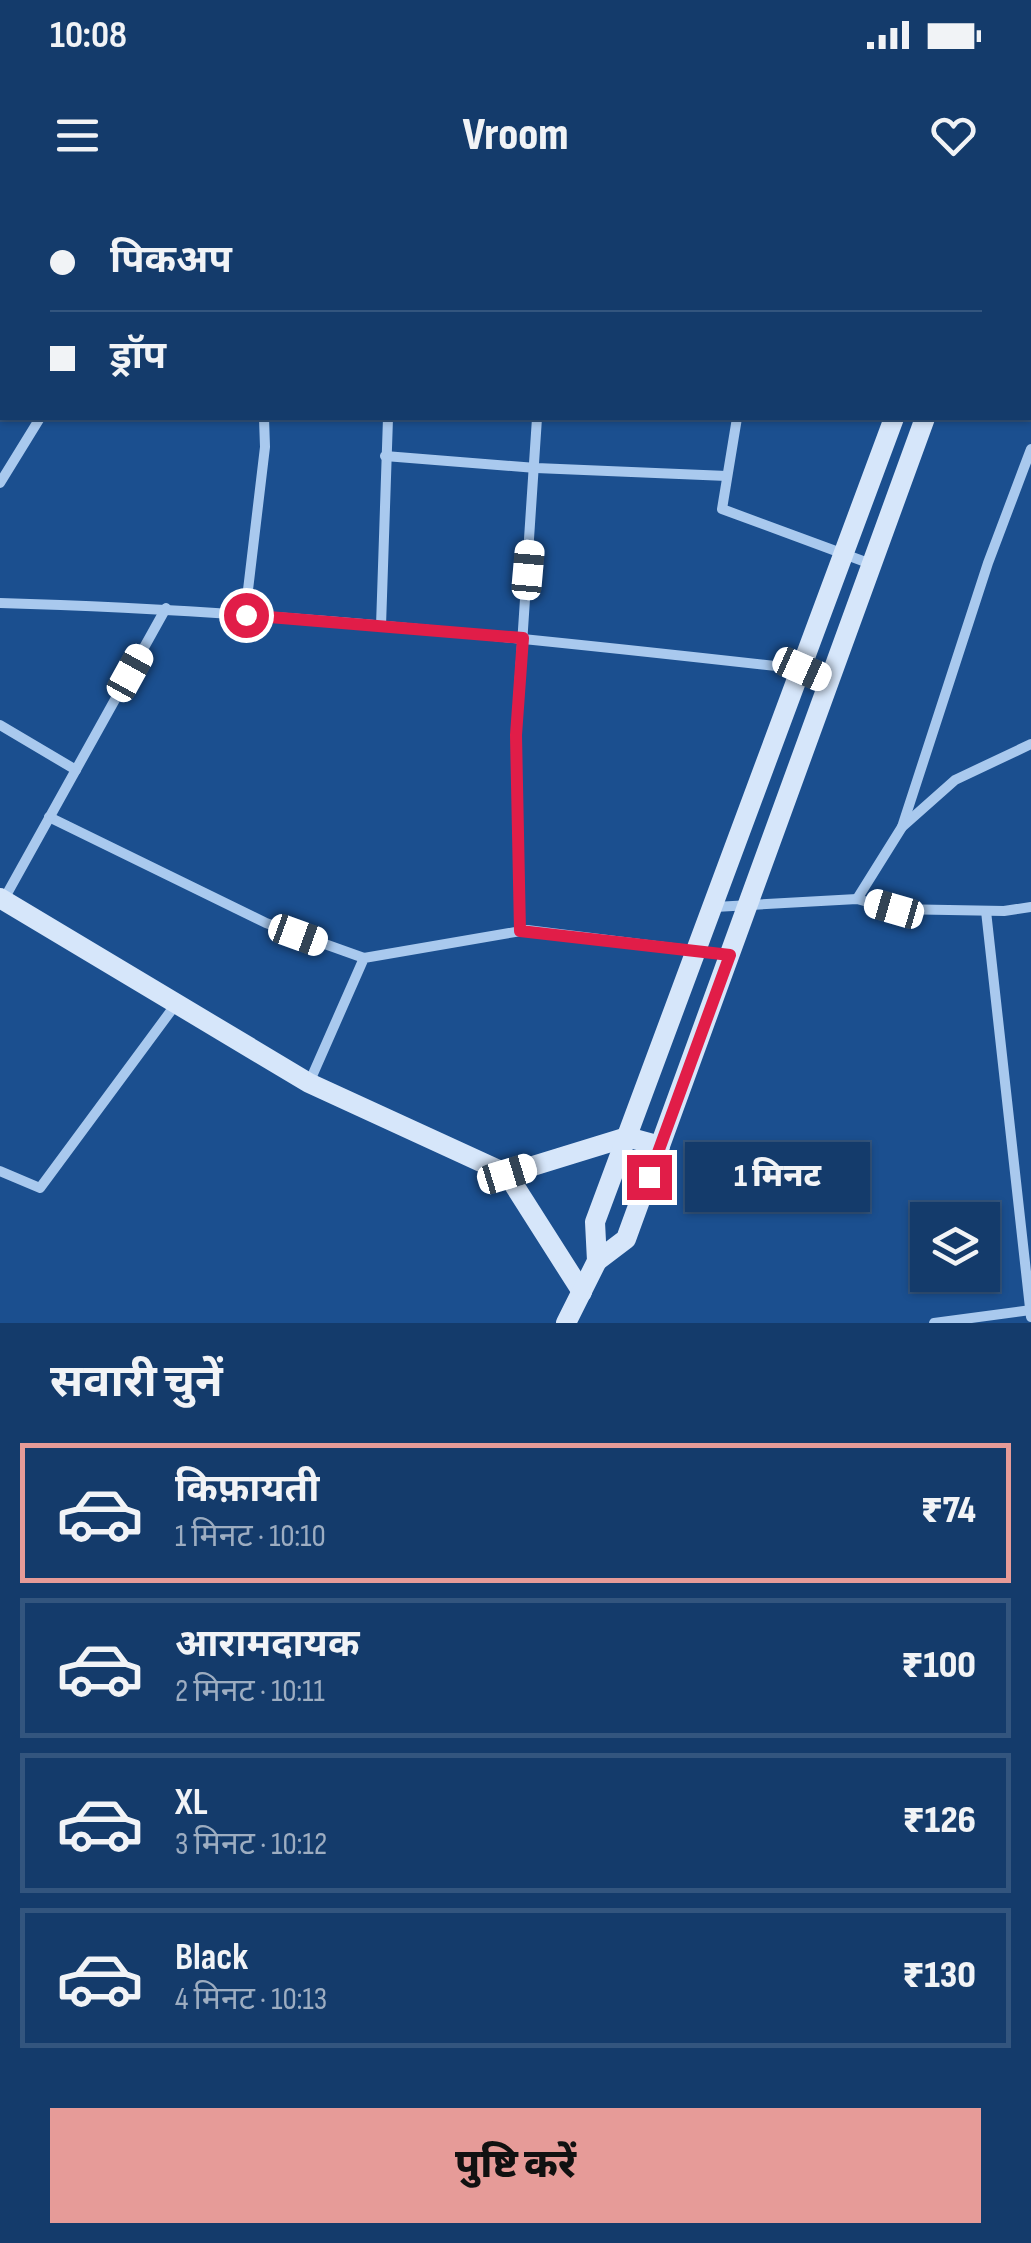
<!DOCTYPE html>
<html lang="hi">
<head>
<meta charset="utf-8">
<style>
  :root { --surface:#143b6b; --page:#214673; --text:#f1f3f6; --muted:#9dadc1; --line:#33557e; --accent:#e69b98 }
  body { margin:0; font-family:"Sofia Sans Condensed","Noto Sans Devanagari",sans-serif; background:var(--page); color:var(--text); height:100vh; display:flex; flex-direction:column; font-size:38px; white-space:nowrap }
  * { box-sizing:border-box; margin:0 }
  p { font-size:32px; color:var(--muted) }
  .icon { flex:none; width:55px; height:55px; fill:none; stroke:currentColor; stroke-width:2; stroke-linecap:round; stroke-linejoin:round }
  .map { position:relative; height:1123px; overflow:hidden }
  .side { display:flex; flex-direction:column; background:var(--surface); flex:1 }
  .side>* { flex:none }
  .banner { position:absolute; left:0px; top:0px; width:1032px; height:220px; box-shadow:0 2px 8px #0004,0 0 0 2px var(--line); display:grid; align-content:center; height:220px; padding:0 50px; background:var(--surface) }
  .controls { position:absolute; left:910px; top:1002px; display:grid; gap:20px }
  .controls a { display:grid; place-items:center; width:90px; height:90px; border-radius:0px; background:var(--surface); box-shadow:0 2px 8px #0004,0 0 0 2px var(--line); font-size:50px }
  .end { position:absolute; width:45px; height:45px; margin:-22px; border:12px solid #e11d48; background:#fff; box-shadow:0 0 0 5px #fff }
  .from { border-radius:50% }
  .bubble { position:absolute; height:70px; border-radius:0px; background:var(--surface); box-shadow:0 2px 8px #0004,0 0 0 2px var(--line); font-size:32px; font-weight:800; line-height:70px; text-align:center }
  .car { position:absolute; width:30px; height:60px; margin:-30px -15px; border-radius:12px; box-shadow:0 0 8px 2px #0007; background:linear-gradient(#fff 24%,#345 0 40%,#fff 0 76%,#345 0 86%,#fff 0) }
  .banner b { display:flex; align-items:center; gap:35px; height:95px; font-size:38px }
  .banner b+b { border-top:2px solid var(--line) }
  .banner i { width:25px; height:25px; background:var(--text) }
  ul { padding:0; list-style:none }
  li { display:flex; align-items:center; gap:30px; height:140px; margin:0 20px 15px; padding:0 30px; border:5px solid var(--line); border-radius:0px }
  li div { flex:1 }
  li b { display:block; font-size:38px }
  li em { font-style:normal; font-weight:800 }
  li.selected { border-color:var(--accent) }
  li>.icon { width:90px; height:90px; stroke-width:1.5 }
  h2 { padding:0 50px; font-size:45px; line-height:120px }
  .primary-button { display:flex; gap:20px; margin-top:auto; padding:20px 50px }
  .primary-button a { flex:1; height:115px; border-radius:0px; background:var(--accent); color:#111; font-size:40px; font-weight:800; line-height:115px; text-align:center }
  .status { display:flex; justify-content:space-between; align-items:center; height:70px; padding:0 50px; background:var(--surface); direction:ltr }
  .status svg { height:28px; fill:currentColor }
  header { display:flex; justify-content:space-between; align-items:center; height:130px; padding:0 50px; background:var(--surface); font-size:45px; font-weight:800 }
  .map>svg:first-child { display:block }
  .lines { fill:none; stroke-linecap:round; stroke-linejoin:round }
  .street { stroke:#a9c9ee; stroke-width:10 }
  .secondary { stroke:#d6e6fa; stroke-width:20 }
  .route { stroke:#e11d48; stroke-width:12 }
</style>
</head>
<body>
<div class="status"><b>10:08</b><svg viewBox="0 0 49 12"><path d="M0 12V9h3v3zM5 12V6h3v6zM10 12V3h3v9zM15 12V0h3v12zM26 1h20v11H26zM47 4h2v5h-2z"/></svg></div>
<header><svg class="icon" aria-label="menu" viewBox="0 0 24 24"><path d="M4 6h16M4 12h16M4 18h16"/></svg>Vroom<svg class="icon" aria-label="heart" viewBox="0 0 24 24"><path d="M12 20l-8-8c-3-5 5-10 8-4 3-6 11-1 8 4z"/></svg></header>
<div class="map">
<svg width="1031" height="1123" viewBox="0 0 1031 1123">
  <rect width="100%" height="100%" fill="#1b4f8f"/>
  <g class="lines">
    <g class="street">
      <path d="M189,0L190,2"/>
      <path d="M474,0L475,2"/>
      <path d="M711,0L714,2"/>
      <path d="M749,0V2"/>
      <path d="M341,2L343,0"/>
      <path d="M0,174L2,175"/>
      <path d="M737,218L722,309L871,364"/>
      <path d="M385,256L536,268L727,276"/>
      <path d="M0,283L40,218"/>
      <path d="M0,403C269,410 535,439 802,469L828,481"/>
      <path d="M245,415L265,247L264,218"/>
      <path d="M381,426L388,218"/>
      <path d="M0,525L76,570"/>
      <path d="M49,617L266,723L364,758"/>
      <path d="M902,627L988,363L1031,249"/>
      <path d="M4,699L166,408"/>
      <path d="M857,699L902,627L955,580L1031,544"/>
      <path d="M715,707L857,699L893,709L1004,711L1031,707"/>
      <path d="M986,711L1031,1117"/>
      <path d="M520,731L516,535L537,218"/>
      <path d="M309,883L364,758L527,730L729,755"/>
      <path d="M0,971L40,988L176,804"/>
      <path d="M934,1123L1031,1110"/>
    </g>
    <g class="secondary">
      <path d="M971,2L972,0"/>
      <path d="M1004,2V0"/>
      <path d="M0,698L309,883L507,974L582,1092"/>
      <path d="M507,974L627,937L660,946"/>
      <path d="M597,1061L626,1039L925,218"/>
      <path d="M566,1123L597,1061L595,1022L894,218"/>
    </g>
  </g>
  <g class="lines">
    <path class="route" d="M246,415L523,438L516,535L520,731L730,755L649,977"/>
  </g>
</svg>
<div class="controls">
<a><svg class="icon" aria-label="layers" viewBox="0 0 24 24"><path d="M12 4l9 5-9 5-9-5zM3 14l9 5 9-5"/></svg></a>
</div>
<i class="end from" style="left:246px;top:415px"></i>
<i class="end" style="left:649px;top:977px"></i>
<div class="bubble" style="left:685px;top:942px;width:185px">1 मिनट</div>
<i class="car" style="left:528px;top:370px;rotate:5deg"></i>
<i class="car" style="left:802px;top:469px;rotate:114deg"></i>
<i class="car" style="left:130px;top:473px;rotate:29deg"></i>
<i class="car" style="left:894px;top:709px;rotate:286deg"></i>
<i class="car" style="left:298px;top:735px;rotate:110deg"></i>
<i class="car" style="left:507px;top:974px;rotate:73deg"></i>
<div class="banner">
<b><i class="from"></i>पिकअप</b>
<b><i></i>ड्रॉप</b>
</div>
</div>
<section class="side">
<h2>सवारी चुनें</h2>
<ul>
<li class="selected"><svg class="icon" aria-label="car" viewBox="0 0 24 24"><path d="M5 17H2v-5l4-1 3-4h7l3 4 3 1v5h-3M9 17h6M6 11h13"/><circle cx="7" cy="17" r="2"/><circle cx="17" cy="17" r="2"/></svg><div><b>किफ़ायती</b><p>1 मिनट · 10:10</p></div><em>₹74</em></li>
<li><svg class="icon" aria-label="car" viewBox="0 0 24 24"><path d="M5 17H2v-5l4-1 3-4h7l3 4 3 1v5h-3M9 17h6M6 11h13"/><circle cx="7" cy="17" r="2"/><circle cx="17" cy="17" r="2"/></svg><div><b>आरामदायक</b><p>2 मिनट · 10:11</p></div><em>₹100</em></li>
<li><svg class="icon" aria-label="car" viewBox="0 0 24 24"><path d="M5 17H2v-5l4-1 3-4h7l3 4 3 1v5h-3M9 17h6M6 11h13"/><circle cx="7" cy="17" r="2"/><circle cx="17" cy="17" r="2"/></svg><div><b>XL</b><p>3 मिनट · 10:12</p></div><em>₹126</em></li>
<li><svg class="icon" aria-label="car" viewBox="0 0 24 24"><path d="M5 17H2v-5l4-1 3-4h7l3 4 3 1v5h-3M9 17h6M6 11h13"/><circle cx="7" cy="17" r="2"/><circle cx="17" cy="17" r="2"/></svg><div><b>Black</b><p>4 मिनट · 10:13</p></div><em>₹130</em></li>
</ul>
<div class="primary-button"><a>पुष्टि करें</a></div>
</section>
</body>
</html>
